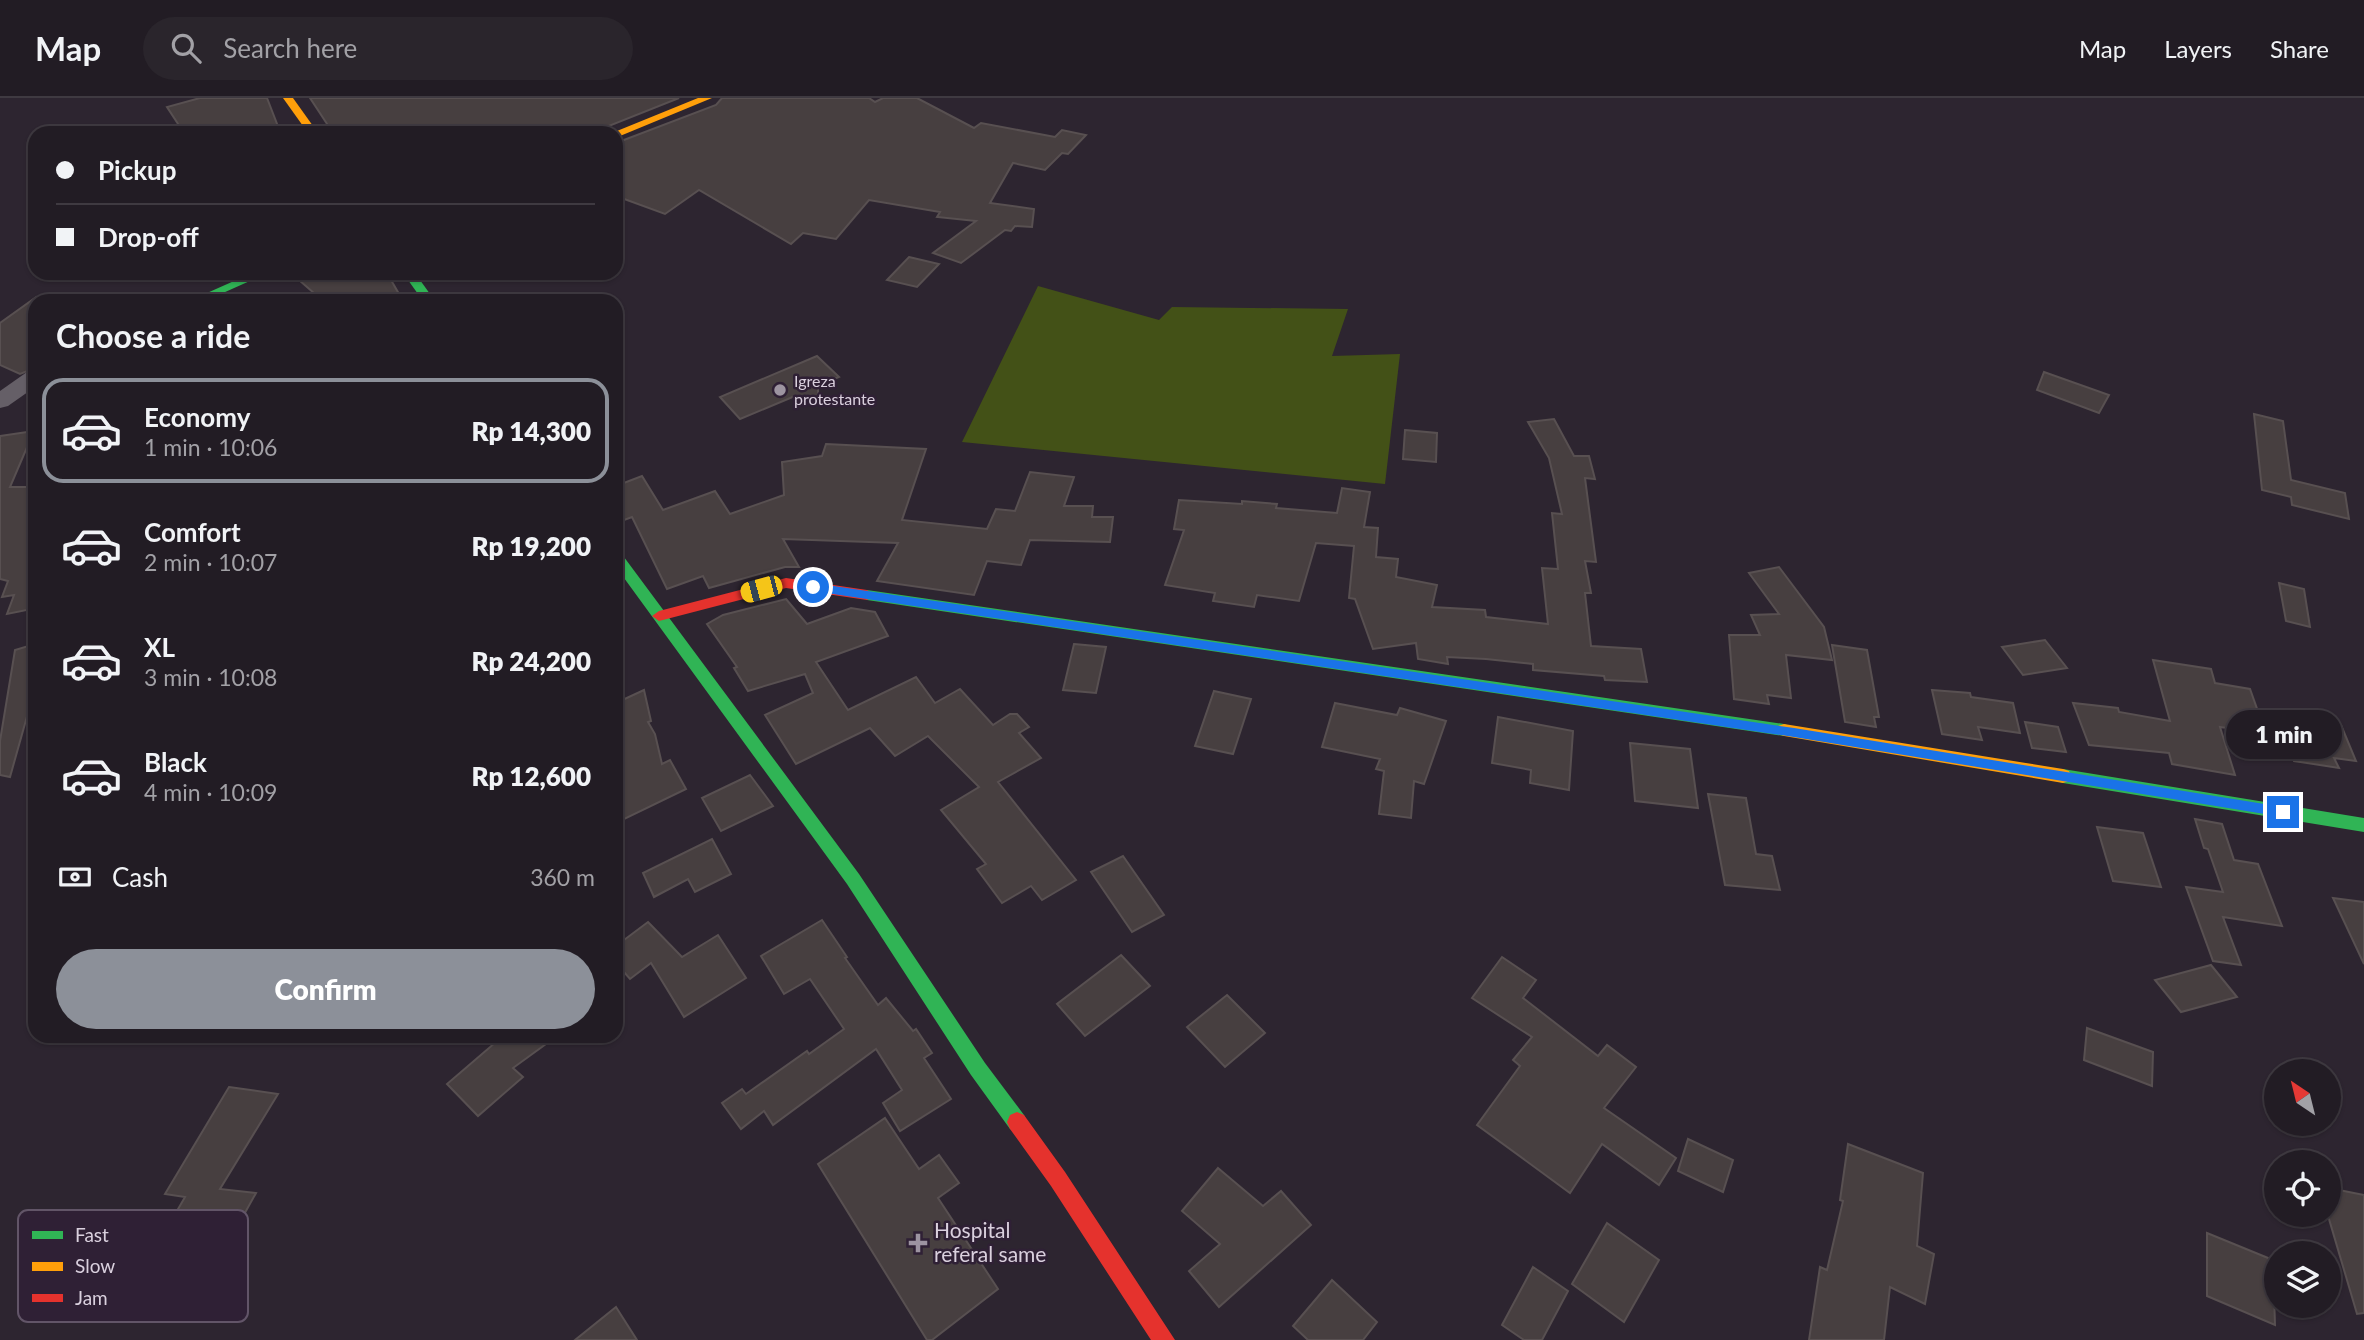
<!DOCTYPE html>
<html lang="en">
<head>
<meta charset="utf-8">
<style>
  :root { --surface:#221c24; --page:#2a252c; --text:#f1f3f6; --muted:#a2a1a6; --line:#3f3a41; --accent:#8c9099 }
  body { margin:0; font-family:Lato,sans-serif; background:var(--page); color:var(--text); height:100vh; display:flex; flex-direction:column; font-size:26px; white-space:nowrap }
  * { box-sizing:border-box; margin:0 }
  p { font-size:23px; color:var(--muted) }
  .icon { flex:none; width:38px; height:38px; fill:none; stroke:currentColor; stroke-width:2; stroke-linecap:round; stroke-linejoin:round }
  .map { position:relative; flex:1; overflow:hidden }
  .panel { position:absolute; left:28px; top:196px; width:595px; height:749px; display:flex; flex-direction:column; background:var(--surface); border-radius:21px; box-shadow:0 2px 5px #0004,0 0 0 2px var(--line) }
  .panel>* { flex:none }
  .banner { position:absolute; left:28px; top:28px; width:595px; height:154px; border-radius:21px; box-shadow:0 2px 5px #0004,0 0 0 2px var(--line); display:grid; align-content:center; height:154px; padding:0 28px; background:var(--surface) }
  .needle { width:46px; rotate:325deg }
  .controls { position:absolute; left:2264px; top:961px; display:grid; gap:14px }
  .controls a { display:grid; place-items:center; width:77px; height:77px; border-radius:50%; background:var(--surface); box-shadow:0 2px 5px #0004,0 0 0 2px var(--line); font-size:35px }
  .end { position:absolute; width:32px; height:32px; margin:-16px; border:9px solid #1a73e8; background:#fff; box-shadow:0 0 0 4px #fff }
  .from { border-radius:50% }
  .bubble { position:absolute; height:49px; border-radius:24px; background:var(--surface); box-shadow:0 2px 5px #0004,0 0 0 2px var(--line); font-size:23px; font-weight:800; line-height:49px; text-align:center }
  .car { position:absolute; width:21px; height:42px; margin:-21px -10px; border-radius:9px; box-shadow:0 0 5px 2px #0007; background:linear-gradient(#f5c518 24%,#345 0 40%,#f5c518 0 76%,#345 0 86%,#f5c518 0) }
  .banner b { display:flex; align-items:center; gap:24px; height:66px; font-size:26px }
  .banner b+b { border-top:2px solid var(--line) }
  .banner i { width:18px; height:18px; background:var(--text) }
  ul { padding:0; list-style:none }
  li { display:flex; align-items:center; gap:21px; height:105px; margin:0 14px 10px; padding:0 14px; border:4px solid transparent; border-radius:21px }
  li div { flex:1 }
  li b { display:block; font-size:26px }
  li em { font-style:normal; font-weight:800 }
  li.current { border-color:var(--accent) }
  li>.icon { width:63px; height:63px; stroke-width:1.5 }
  h2 { padding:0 28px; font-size:32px; line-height:84px }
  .pay { display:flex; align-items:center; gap:18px; height:77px; padding:0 28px; font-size:26px }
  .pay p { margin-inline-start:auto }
  .cta { display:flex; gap:14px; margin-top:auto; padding:14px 28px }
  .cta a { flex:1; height:80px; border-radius:42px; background:var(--accent); color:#fff; font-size:28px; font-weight:800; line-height:80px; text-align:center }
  header { display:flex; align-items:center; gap:42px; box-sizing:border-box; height:98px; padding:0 35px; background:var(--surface); border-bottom:2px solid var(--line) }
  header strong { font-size:33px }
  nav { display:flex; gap:38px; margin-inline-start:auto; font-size:24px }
  .search { width:490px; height:63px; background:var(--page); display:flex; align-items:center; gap:18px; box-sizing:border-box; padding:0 24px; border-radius:38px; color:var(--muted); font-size:26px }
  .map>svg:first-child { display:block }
  .green { fill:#435117 }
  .building { fill:#473f40; stroke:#585051; stroke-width:2 }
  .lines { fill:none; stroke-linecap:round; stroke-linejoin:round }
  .street { fill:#655f67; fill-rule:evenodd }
  .fast { fill:#30b455; fill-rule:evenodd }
  .slow { fill:#ff9f0a; fill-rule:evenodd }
  .jam { fill:#e5322d; fill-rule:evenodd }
  .route { fill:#1a73e8 }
  .poi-dot { fill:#9d94a1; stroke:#2f2035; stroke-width:2.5 }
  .labels { text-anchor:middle; stroke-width:5; stroke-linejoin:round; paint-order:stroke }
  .far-poi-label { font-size:16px; fill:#dad0de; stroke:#2f2035; text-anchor:start }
  .near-poi-label { font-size:21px; fill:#dad0de; stroke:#2f2035; text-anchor:start }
  .key { fill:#2f2035; stroke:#625568; stroke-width:2 }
  .key-label { font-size:19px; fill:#dad0de }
</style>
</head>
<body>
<header>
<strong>Map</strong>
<div class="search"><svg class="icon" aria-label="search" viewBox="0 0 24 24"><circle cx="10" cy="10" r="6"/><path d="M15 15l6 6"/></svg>Search here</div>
<nav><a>Map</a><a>Layers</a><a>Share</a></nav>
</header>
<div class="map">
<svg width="2364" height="1242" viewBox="0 0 2364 1242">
  <rect width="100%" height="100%" fill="#2d2530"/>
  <path class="green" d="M1038,188L1159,222L1172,209L1348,211L1332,258L1400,256L1385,386L962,344Z"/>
  <g class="building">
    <path d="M200,0H267L279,31L261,35H184L167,9Z"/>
    <path d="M310,0H679L606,29L601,35H333Z"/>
    <path d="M722,0H869L875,4L883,0H917L974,30L981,25L1055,39L1062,32L1086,37L1068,56L1062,55L1045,72L1013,65L990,105L1034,111L1032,129L1015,128L1011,133L1005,132L961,165L933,155L976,123L937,119L940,114L869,102L836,141L803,135L791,146L699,92L665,116L616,98V45L716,7Z"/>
    <path d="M909,159L939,166L917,189L887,182Z"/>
    <path d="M291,175H387L399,196L376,203H323Z"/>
    <path d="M35,200V270L20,276L0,267V225Z"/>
    <path d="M817,258L839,279L818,288V298L802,305L795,298L740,321L720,299Z"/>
    <path d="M2044,274L2109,297L2099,315L2037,292Z"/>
    <path d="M2254,316L2283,323L2291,382L2345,395L2349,421L2292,407L2291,399L2262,392Z"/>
    <path d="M1554,321L1574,358H1589L1595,381L1585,380L1596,464L1585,463L1591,495H1585L1591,548L1641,551L1647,584L1605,582L1604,578L1533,572V566L1486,561L1447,559L1448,566L1418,561L1416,545L1373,551L1355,501L1349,500L1354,448L1316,445L1299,503L1257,497L1254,509L1213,503L1215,495L1165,487L1184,432L1174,431L1179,402L1242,406V403L1277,406L1276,410L1337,415L1342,390L1370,394L1364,429L1378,430L1376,459L1398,461L1396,479L1437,487L1432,509L1485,512L1486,519L1548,526L1542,470L1558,471L1552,415L1562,416L1549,360L1528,324Z"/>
    <path d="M1405,332L1437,335L1436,364L1403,361Z"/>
    <path d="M34,333L10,389H35V503L32,511L7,516L14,497L2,499L8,483L0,481V338Z"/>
    <path d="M826,346L926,351L902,422L987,431L996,411L1015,413L1030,374L1074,379L1064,408H1093L1092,419H1113L1110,444L1030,442L1021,467L987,463L974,497L877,483L898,445L783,441L799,469H785L709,490L703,478L667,491L632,419L616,425V388L642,378L663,412L715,393L730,416L784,397L782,364L822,358Z"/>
    <path d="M1779,469L1824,529L1832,562L1786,557L1791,600L1767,597L1769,606L1734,601L1729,537H1760L1751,517L1779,516L1749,475Z"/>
    <path d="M2279,485L2304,491L2310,529L2286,523Z"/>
    <path d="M786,501L807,526L851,510L875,514L888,538L816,564L848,612L916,579L935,605L960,591L993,627L1010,616H1017L1029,629L1019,635L1041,660L998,684L1076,782L1042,802L1031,788L1002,805L977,771L986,766L941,712L979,689L928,638L895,658L870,630L796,666L765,617L813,595L805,576L748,593L734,570L737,569L707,526L723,517Z"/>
    <path d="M2045,542L2067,570L2023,577L2002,549Z"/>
    <path d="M35,546V590L10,679L0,677V643L15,552Z"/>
    <path d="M1074,546L1106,549L1096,595L1063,592Z"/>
    <path d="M1832,547L1867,552L1879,619H1874L1876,629L1845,624Z"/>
    <path d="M2153,562L2211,571L2215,585L2250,591L2266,636L2220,629L2235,677L2172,666L2169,655L2089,647L2073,605L2118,610L2119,614L2170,623Z"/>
    <path d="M644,592L651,623L648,624L655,636L662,666L670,662L686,691L616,725V605Z"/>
    <path d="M1932,592L1970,595L1971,599L2013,605L2020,635L1978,629L1982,642L1942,636Z"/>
    <path d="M1214,593L1251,601L1233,656L1195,648Z"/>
    <path d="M1335,605L1397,617L1400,610L1446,623L1424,686L1414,683L1411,720L1379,716L1384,673L1376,671L1380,661L1322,649Z"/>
    <path d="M1498,619L1573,633L1569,692L1530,685L1531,672L1492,665Z"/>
    <path d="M2311,623L2341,627L2356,663L2334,660L2339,670L2294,663L2279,625L2314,631Z"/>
    <path d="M2025,624L2058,629L2066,654L2032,650Z"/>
    <path d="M1630,645L1690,651L1698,710L1635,703Z"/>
    <path d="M750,677L773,708L721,733L702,700Z"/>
    <path d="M1708,696L1746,700L1756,756L1772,758L1780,792L1725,787Z"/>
    <path d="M2195,721L2222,726L2234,762L2258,766L2282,828L2223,819L2241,867L2213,863L2186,789L2223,794L2208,751L2204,750Z"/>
    <path d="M2097,729L2143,735L2161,789L2113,783Z"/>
    <path d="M712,741L731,776L695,794L688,781L654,799L643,775Z"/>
    <path d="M1123,758L1164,817L1132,834L1091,774Z"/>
    <path d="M2333,800L2364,804V866Z"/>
    <path d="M822,822L847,859L845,860L878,907L886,900L913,933L916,931L932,955L924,960L951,1001L900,1033L883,1005L902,992L876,951L773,1027L764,1013L741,1031L722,1005L742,991L746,996L807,953L809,956L844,931L810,881L784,896L761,858Z"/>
    <path d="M648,824L682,859L718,837L746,880L684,919L651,865L630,881L616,865V848Z"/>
    <path d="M1121,857L1150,888L1085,938L1057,906Z"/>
    <path d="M1502,859L1536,882L1523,900L1598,958L1607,947L1636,969L1604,1010L1676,1060L1659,1087L1602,1046L1570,1095L1477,1027L1520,968L1513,962L1532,939L1472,900Z"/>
    <path d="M2211,867L2237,899L2181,914L2155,882Z"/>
    <path d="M1227,897L1265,935L1225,969L1187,929Z"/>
    <path d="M2087,930L2153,954L2152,988L2084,962Z"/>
    <path d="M503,938H557L513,970L523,979L478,1018L447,986Z"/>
    <path d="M229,989L278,996L220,1091L256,1095L241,1122L201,1118L191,1135L166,1132L185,1099L165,1096Z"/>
    <path d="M885,1020L919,1071L939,1057L959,1085L938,1100L998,1191L932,1242H927L818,1066Z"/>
    <path d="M1688,1041L1733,1062L1723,1094L1678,1073Z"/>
    <path d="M1848,1046L1923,1075L1917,1148L1934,1156L1925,1206L1890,1189L1884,1242H1809L1820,1169L1827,1172L1843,1103L1840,1102Z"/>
    <path d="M1218,1070L1263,1108L1281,1093L1311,1127L1219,1209L1189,1173L1220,1146L1182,1113Z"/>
    <path d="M2329,1090L2364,1097V1215L2357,1216L2329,1121Z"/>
    <path d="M1607,1125L1659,1162L1624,1224L1572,1186Z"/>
    <path d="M2207,1135L2273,1162L2275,1227L2207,1198Z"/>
    <path d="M1533,1169L1568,1193L1542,1242H1524L1502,1227Z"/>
    <path d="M1332,1182L1377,1224L1363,1242H1308L1293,1228Z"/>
    <path d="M616,1209L637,1242H575Z"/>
  </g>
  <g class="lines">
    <path class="street" d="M35,272V289L8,308L0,310V293L27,274Z"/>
    <g class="fast">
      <path d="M252,175H268L205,203H189Z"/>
      <path d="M403,175H415L435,203H423Z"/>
      <path d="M616,454L621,455L859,776L985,965L1024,1017L1027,1024L1024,1031L1017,1034L1010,1031L971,977L847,786L616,469Z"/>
      <path d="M867,492L1784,626L1790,628L1792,632L1790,636L1784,638L867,502L860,497Z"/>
      <path d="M2063,671L2364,720V734L2063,685L2057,683L2055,678L2057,673Z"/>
    </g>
    <g class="slow">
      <path d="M283,0H293L318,35H308Z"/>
      <path d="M698,0H712L620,38L616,39V35H612Z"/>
      <path d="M1784,626L2063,671L2069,673L2071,678L2069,683L2063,685L1784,638L1778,636L1776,632L1778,628Z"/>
    </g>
    <g class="jam">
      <path d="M786,480L867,492L874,497L867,502L786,490L659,523L652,518L659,513Z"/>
      <path d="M1017,1014L1024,1017L1065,1074L1175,1242H1151L1051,1088L1010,1031L1007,1024L1010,1017Z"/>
    </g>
  </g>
  <path class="route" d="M813,485L1794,630L2283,709L2289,714L2283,719L1794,639L813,493L808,489Z"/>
  <g class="poi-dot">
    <circle cx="780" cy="292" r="7"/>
    <path d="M914.5 1134.5h7v7h7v7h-7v7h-7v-7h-7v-7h7z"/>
  </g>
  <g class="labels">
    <g class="far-poi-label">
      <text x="794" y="289">Igreza<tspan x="794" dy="18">protestante</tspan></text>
    </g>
    <g class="near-poi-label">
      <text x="934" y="1140">Hospital<tspan x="934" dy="24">referal same</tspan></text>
    </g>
  </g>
  <rect x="18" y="1112" width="230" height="112" rx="10" class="key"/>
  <rect x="32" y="1133" width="31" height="8" fill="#30b455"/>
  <rect x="32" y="1164" width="31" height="9" fill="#ff9f0a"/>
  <rect x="32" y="1196" width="31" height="8" fill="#e5322d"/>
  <g class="key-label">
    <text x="75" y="1144">Fast</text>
    <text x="75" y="1175">Slow</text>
    <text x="75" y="1207">Jam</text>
  </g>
</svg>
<div class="controls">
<a><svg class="needle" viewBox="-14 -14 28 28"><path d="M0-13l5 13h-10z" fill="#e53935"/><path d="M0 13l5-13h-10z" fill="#a2a1a6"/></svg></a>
<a><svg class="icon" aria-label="locate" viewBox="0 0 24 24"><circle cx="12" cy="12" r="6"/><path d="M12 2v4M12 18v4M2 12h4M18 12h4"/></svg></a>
<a><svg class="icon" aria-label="layers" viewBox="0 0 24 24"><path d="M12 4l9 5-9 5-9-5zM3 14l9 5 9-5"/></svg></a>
</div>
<i class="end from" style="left:813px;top:489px"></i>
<i class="end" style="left:2283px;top:714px"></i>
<div class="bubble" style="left:2226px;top:612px;width:116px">1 min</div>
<i class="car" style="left:761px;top:491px;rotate:255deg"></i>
<div class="banner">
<b><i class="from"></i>Pickup</b>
<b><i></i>Drop-off</b>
</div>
<section class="panel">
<h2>Choose a ride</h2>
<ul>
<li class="current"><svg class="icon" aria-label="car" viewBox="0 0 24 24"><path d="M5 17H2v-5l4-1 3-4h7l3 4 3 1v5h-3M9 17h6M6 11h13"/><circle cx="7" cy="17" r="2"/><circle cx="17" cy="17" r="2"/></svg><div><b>Economy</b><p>1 min · 10:06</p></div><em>Rp 14,300</em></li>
<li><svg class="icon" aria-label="car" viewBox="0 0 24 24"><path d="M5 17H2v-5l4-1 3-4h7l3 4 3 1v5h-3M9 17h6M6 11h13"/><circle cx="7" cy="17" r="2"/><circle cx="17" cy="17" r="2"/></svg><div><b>Comfort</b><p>2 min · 10:07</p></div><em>Rp 19,200</em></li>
<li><svg class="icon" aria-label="car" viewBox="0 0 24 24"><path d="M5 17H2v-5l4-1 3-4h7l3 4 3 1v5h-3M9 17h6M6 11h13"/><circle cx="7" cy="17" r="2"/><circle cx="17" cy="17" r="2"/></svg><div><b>XL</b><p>3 min · 10:08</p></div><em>Rp 24,200</em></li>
<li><svg class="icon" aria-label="car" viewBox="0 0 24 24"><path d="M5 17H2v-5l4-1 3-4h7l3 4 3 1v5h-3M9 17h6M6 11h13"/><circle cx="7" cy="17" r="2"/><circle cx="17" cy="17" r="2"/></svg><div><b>Black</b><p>4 min · 10:09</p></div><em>Rp 12,600</em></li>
</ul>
<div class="pay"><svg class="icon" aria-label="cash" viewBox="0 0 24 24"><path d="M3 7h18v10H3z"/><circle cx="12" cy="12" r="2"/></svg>Cash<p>360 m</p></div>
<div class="cta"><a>Confirm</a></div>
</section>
</div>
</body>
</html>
